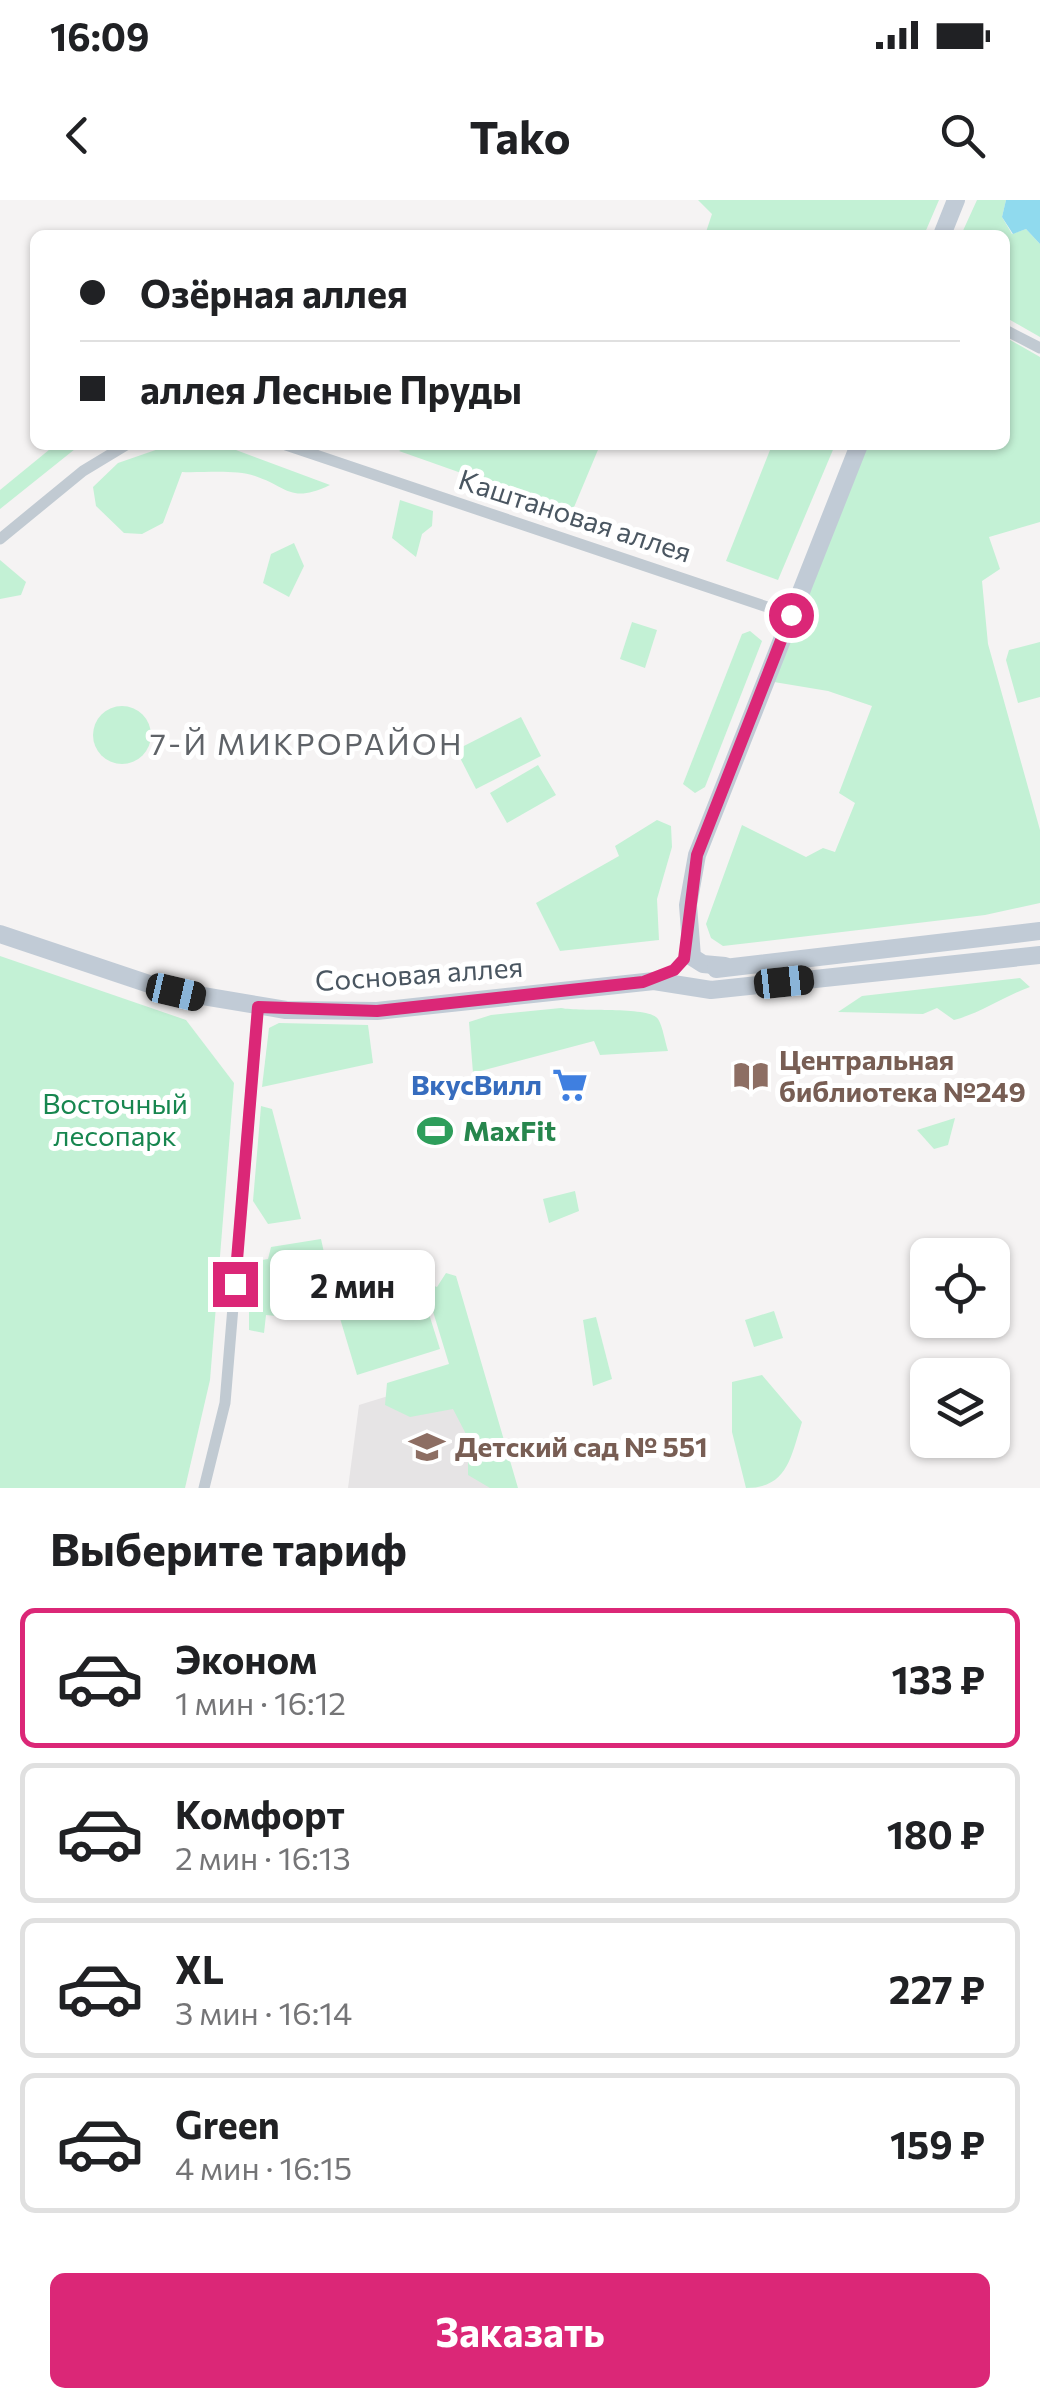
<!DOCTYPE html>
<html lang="ru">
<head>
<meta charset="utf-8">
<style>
  :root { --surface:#fff; --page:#f2f2f2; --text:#202124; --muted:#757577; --line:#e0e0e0; --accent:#db2777 }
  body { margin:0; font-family:Commissioner,sans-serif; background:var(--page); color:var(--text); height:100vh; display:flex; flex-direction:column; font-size:38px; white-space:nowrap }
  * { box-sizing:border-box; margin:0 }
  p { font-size:32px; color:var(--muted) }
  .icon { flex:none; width:55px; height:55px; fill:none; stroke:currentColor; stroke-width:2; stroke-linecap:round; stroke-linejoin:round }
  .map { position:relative; height:1288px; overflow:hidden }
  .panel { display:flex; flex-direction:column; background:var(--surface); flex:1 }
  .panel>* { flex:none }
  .banner { position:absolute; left:30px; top:30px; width:980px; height:220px; border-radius:15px; box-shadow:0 2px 8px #0004; display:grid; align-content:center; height:220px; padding:0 50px; background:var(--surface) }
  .controls { position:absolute; left:910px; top:1038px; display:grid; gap:20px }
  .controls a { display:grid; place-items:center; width:100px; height:100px; border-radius:15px; background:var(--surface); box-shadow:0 2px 8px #0004; font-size:50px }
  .end { position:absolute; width:45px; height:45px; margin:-22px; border:12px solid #db2777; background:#fff; box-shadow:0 0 0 5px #fff }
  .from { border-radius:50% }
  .bubble { position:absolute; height:70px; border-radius:15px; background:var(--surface); box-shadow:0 2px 8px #0004; font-size:32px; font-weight:700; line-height:70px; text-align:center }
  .car { position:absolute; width:30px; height:60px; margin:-30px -15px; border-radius:12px; box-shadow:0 0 8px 2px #0007; background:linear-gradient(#222 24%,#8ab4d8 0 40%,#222 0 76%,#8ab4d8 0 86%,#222 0) }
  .banner b { display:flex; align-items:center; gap:35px; height:95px; font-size:38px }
  .banner b+b { border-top:2px solid var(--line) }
  .banner i { width:25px; height:25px; background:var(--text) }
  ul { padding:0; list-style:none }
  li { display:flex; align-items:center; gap:30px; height:140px; margin:0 20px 15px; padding:0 30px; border:5px solid var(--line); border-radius:15px }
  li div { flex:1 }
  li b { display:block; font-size:38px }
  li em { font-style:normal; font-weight:700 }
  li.active { border-color:var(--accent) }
  li>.icon { width:90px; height:90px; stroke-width:1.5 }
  h2 { padding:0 50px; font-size:45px; line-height:120px }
  .primary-button { display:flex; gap:20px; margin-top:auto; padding:20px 50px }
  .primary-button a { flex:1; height:115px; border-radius:15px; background:var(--accent); color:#fff; font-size:40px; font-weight:700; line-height:115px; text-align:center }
  .status { display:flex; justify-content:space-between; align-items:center; height:70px; padding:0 50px; background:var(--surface); direction:ltr }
  .status svg { height:28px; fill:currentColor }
  header { display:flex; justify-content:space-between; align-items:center; height:130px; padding:0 50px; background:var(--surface); font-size:45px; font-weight:700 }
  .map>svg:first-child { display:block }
  .education { fill:#e6e4e5 }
  .green { fill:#c3f1d5 }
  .water { fill:#90daee }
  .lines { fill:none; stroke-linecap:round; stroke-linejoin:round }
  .street { stroke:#c1cad2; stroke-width:11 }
  .secondary { stroke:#c1cbd6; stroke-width:18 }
  .route { stroke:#db2777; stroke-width:12 }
  .labels { text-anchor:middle; stroke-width:10; stroke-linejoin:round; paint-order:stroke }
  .street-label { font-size:28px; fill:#4a5661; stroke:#fff }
  .education-label { font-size:28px; font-weight:bold; fill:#785e54; stroke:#fff; text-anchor:start }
  .shop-label { font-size:28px; font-weight:bold; fill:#366cbe; stroke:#fff; text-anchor:end }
  .park-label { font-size:28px; fill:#17864f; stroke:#fff }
  .leisure-label { font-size:28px; font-weight:bold; fill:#27864d; stroke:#fff; text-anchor:start }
  .neighbourhood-label { font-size:30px; letter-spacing:2.5px; fill:#5f6368; stroke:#fff }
</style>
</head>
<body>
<div class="status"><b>16:09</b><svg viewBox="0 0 49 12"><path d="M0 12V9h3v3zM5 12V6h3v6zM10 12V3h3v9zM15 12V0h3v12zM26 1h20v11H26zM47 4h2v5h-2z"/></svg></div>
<header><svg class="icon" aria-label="back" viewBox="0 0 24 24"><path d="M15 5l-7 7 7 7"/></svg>Tako<svg class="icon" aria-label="search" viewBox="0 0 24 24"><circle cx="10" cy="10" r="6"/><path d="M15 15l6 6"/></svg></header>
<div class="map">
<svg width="1040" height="1288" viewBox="0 0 1040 1288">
  <rect width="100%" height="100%" fill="#f5f3f3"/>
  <path class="education" d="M479,1168L512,1288H348L359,1205Z"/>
  <g class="green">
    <path d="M698,0H939L924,35H705L712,14Z"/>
    <path d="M977,0H1006L1002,17L1012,34L1026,29L1040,44V137L1005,117V35H961Z"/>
    <path d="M1005,137L1040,157V322L989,337L1000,369L982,381L988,444L1040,630V703L985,715L723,746L711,738L706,724L742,625L806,657L823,648L835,652L855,603L839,593L872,506L828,491L768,481L865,245H1005Z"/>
    <path d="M55,245H80L0,309V290Z"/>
    <path d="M170,245L236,250L330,285C290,304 288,287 255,276C234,269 203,273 182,272L163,323L142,334L124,333L96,306L93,287L118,263Z"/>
    <path d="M409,245H600L572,312L399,251Z"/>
    <path d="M772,245H835L778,380L726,361Z"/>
    <path d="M400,300L433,311L432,326L422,334L416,357L392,338Z"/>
    <path d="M294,343L304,366L289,397L263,383L271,354Z"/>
    <path d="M0,360L26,382L21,395L0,399Z"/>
    <path d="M632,422L657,430L645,468L620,459Z"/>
    <path d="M750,431L762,441L705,587L695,593L683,584L742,434Z"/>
    <path d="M1040,442V497L1018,503L1006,460L1009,450Z"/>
    <circle cx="122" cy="535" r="29"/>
    <path d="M521,517L541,556L476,589L456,550Z"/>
    <path d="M538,565L556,595L507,623L490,593Z"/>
    <path d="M657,620L671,626L672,647L657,699L659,740L560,751L536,703L619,656L615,646Z"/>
    <path d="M0,756L186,820L234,883L210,1180L185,1288H0Z"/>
    <path d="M1020,778L1030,787C1002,797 981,813 954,820L937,808L923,814L838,812L862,796Z"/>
    <path d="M561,808C581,812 650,806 658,819C663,827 665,842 668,851L600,855L594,841L473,873L469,822L491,815Z"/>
    <path d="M279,823L368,825L373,863L262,887L269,828Z"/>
    <path d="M261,906L272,909L301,1019L268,1024L253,1001Z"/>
    <path d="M955,918L948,945L934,949L917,930Z"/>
    <path d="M575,991L579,1011L549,1023L543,999Z"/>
    <path d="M321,1039L331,1084L322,1092L276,1098L288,1101L287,1117L266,1115L264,1133L249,1130V1062L268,1059L271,1047Z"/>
    <path d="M446,1073L456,1076L518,1288H490L468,1275V1238L453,1209L410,1217L385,1205L387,1183L449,1164L424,1082L437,1087Z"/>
    <path d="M418,1079L440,1149L357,1175L336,1105Z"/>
    <path d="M774,1111L783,1138L754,1147L745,1120Z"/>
    <path d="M596,1117L612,1179L593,1186L583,1120Z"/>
    <path d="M762,1175L802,1222C791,1256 788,1288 746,1288L732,1232V1182Z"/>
  </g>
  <path class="water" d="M1006,0H1040V44L1026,29L1013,34L1002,17Z"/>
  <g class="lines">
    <g class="street">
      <path d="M1005,130L1040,148"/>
      <path d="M286,245L791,415"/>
      <path d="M0,339L83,271L126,245"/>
      <path d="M204,1288L225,1203L258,807"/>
    </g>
    <g class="secondary">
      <path d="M942,35L956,0"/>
      <path d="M0,734L167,790L286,810L377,811L654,781L711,790L1040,755"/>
      <path d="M725,766L703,764L692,757L688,705L697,655L859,245"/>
      <path d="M716,769L1040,731"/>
    </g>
  </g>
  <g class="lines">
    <path class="route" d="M235,1084L258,807L377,811L643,782L674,770L684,759L697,655L791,415"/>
  </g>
  <defs>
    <symbol id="library-bare" viewBox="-9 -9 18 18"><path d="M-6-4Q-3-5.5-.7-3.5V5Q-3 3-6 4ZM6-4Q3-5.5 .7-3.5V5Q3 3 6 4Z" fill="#8d6e63" stroke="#fff" stroke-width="2.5" paint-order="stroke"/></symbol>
    <symbol id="supermarket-bare" viewBox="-9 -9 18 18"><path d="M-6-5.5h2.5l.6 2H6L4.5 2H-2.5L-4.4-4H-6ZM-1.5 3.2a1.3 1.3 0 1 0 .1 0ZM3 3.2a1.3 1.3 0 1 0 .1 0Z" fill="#3f7fe0" stroke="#fff" stroke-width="2.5" paint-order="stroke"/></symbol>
    <symbol id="stadium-bare" viewBox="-9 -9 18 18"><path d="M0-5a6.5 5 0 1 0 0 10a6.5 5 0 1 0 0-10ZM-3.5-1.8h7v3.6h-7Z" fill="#2e9e5b" stroke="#fff" stroke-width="2.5" paint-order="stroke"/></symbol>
    <symbol id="school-bare" viewBox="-9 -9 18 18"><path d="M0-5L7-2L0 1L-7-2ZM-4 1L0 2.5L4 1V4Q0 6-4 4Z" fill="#8d6e63" stroke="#fff" stroke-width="2.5" paint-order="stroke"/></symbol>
  </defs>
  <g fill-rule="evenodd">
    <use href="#library-bare" x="726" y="851" width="50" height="50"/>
    <use href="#supermarket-bare" x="545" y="860" width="50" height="50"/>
    <use href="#stadium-bare" x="410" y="906" width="50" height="50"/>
    <use href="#school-bare" x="402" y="1222" width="50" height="50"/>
  </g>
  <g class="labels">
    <g class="street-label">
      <text transform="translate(575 316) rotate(18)" y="10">Каштановая аллея</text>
      <text transform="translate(419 774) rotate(-4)" y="10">Сосновая аллея</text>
    </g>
    <g class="education-label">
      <text x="779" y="870">Центральная<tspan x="779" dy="32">библиотека №249</tspan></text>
      <text x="455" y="1257">Детский сад № 551</text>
    </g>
    <g class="shop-label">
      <text x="542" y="895">ВкусВилл</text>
    </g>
    <g class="park-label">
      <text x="115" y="914">Восточный<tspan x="115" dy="32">лесопарк</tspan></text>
    </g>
    <g class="leisure-label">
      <text x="463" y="941">MaxFit</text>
    </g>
    <g class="neighbourhood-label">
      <text x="307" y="555">7-Й МИКРОРАЙОН</text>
    </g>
  </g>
</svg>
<div class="controls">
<a><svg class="icon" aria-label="locate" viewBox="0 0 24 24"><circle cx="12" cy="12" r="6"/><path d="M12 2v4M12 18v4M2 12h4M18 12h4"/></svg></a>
<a><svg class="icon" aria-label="layers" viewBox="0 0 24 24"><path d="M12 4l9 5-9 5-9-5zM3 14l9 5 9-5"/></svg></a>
</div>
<i class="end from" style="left:791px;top:415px"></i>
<i class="end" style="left:235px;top:1084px"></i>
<div class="bubble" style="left:270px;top:1050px;width:165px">2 мин</div>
<i class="car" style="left:784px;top:782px;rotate:84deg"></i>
<i class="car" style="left:176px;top:792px;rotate:103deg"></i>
<div class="banner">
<b><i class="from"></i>Озёрная аллея</b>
<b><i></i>аллея Лесные Пруды</b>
</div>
</div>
<section class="panel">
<h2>Выберите тариф</h2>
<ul>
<li class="active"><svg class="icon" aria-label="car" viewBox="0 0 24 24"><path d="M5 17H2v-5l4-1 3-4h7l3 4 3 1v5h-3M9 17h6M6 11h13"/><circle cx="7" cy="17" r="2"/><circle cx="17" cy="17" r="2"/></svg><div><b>Эконом</b><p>1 мин · 16:12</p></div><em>133 ₽</em></li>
<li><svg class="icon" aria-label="car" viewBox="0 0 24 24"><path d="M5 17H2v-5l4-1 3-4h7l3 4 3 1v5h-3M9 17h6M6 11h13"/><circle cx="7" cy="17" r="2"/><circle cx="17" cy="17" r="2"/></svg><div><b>Комфорт</b><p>2 мин · 16:13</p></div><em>180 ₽</em></li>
<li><svg class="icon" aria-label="car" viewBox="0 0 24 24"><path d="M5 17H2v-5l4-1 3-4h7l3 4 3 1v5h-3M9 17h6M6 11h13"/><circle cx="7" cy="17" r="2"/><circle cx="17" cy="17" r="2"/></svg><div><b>XL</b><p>3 мин · 16:14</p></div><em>227 ₽</em></li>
<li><svg class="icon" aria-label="car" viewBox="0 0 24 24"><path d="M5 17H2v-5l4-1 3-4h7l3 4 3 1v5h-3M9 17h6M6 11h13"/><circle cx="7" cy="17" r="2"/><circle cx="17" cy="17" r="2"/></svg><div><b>Green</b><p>4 мин · 16:15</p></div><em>159 ₽</em></li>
</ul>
<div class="primary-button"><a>Заказать</a></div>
</section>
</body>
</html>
